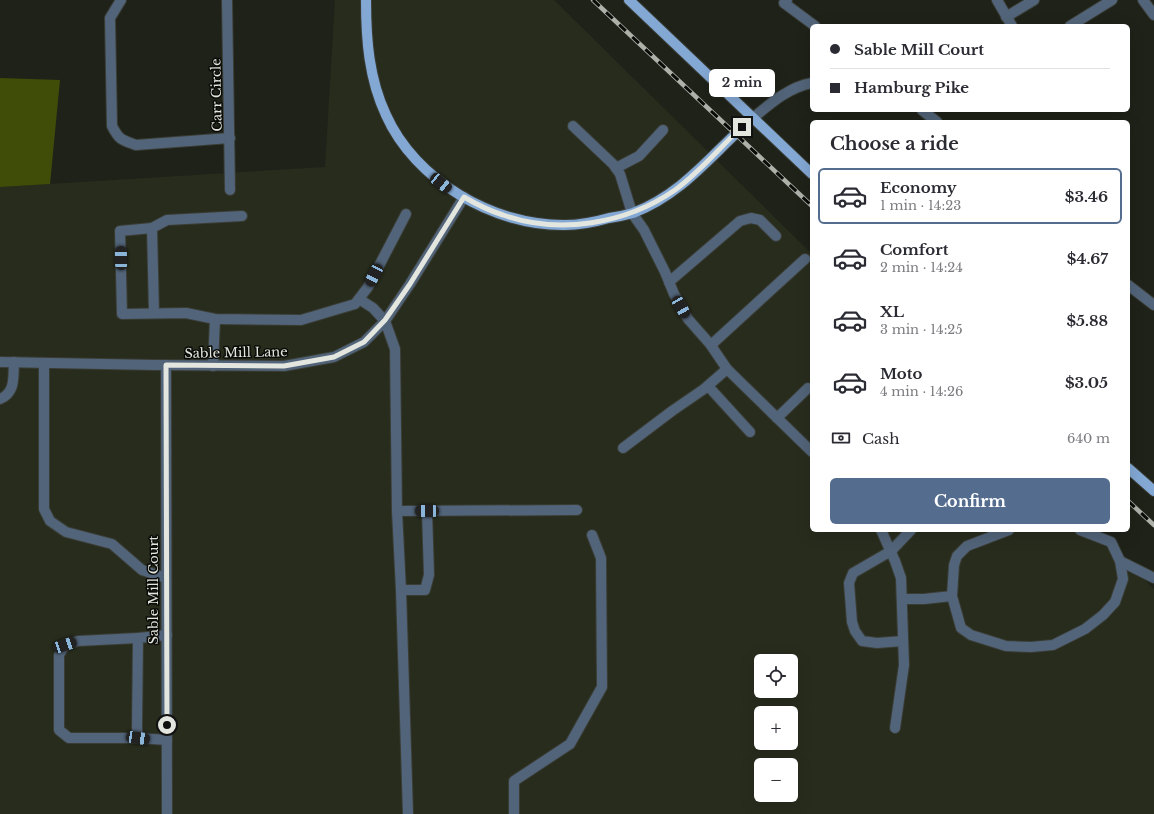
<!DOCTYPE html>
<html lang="en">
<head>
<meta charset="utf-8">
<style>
  :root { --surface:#fff; --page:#f2f2f3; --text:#2b2b33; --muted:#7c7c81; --line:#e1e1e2; --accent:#546c8d }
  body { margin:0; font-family:"Libre Baskerville",serif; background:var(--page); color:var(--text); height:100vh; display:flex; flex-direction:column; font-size:15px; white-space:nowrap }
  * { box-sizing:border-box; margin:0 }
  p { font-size:13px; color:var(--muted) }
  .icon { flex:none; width:22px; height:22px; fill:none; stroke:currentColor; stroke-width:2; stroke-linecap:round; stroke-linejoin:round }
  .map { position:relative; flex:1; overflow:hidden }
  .drawer { position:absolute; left:810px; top:120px; width:320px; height:412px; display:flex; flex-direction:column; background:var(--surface); border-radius:6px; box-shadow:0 4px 16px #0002 }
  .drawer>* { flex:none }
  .top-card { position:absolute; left:810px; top:24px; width:320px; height:88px; border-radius:6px; box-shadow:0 4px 16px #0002; display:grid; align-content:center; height:88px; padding:0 20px; background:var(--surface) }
  .buttons { position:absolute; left:754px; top:654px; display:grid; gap:8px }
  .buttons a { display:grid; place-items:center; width:44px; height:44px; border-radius:6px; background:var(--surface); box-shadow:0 4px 16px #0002; font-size:20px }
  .end { position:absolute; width:18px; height:18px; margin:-9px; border:5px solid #e3e5df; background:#111; box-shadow:0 0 0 2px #111 }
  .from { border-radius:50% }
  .bubble { position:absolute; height:28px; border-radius:6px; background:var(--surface); box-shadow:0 4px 16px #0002; font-size:13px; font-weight:700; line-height:28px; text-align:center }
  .car { position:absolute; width:12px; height:24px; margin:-12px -6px; border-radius:5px; box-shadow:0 0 3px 1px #0007; background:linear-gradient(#222 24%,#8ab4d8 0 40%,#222 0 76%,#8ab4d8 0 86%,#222 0) }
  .top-card b { display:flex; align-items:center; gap:14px; height:38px; font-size:15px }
  .top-card b+b { border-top:1px solid var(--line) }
  .top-card i { width:10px; height:10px; background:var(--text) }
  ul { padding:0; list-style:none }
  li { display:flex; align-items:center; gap:12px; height:56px; margin:0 8px 6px; padding:0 12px; border:2px solid transparent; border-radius:6px }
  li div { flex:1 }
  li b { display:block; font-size:15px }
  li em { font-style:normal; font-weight:700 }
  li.current { border-color:var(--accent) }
  li>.icon { width:36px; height:36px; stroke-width:1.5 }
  h2 { padding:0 20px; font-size:18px; line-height:48px }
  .pay { display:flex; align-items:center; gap:10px; height:44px; padding:0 20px; font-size:15px }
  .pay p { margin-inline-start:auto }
  .cta { display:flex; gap:8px; margin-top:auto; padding:8px 20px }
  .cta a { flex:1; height:46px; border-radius:6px; background:var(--accent); color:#fff; font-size:16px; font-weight:700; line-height:46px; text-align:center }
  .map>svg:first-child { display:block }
  .built { fill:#282c1d; fill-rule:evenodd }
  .forest { fill:#3f4d08 }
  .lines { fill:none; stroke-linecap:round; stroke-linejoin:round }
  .minor-casing { stroke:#3a3d35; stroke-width:12 }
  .major-casing { stroke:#3a3d35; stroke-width:12 }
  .minor { stroke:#526479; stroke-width:10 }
  .major { stroke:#83a8d4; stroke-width:10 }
  .rail-casing { stroke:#aeb0aa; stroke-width:4.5 }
  .rail { stroke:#0a0b07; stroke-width:3; stroke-dasharray:9; stroke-linecap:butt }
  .route { stroke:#e3e5df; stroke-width:5 }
  .labels { text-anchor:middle; stroke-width:3; stroke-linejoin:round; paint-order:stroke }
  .street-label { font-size:13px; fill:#e3e5df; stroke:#0a0b07 }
</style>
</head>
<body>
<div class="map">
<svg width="1154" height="814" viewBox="0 0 1154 814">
  <rect width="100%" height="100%" fill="#1f2219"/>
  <path class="built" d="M335,0H554L812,254V530H1093L1154,589V814H0V187L325,167ZM761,661H791V691H761ZM761,713H791V743H761ZM761,765H791V795H761Z"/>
  <path class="forest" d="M0,78L60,80L50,184L0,187Z"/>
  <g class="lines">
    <defs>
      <g id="minor">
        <path d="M121,0L110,18L112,126C119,140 122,140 136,145L230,138"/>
        <path d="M227,0L230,190"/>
        <path d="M787,0L784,3L815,26"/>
        <path d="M997,0L1012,26"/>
        <path d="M1143,0L1154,15"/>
        <path d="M1006,17L1034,0"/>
        <path d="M1070,26L1112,0"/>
        <path d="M922,110L937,122"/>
        <path d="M753,118C771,103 789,87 812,83"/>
        <path d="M573,126L613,164L620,174L632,213L644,230L665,272L674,294L688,319L710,344L727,369L812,452"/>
        <path d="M616,168L639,156L663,130"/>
        <path d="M242,216L167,220L152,228L120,231L122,314L186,313L215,319L301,320L355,304L368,287L406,214"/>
        <path d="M152,228L154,313"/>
        <path d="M669,282L740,221L751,218L760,220L776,236"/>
        <path d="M1128,285L1154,305"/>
        <path d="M359,299L373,308L385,321L395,349L397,511L401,590H425L429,575L427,511"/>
        <path d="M711,345L805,259"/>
        <path d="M0,362L155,365L284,366L334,357L364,342L385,321L410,284L464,197"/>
        <path d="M44,363V509L50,521L66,532L112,544L142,570L166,578"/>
        <path d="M166,365L167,814"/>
        <path d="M213,366L215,319"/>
        <path d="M708,386L750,432"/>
        <path d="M0,399C16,392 13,377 14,362"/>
        <path d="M777,418L808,388"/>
        <path d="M623,448L672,411L704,389L727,369"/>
        <path d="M397,511L577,510"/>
        <path d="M881,530L895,561L901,578L904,665L895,728"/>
        <path d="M1009,530L967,546L957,556L954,565L952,596L961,628L971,635L1006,646L1031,647L1053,645L1085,629L1103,615L1115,602L1123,579L1120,561L1111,542L1080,530"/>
        <path d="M1120,561L1154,578"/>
        <path d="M401,590L408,814"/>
        <path d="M902,599H924L952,596"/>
        <path d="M138,638L78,641L65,645L59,655V730L69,738H138L167,740"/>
        <path d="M903,641L877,643L862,641L855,631L852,622L849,583L853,573L891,551L911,530"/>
        <path d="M138,738L137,728L138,638L167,635"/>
        <path d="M514,814V781L570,744L602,687L601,558L592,535"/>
      </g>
      <g id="major">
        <path d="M366,0C366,40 369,79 386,115C415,180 493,226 565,225C580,225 595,222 609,218C617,217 626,215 633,213C685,193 713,152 753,118"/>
        <path d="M629,0L812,174"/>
        <path d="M1128,468L1154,491"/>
      </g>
    </defs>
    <use href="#minor" class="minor-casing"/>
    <use href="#major" class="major-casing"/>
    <use href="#minor" class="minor"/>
    <use href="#major" class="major"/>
    <defs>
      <g id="rail">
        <path d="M593,0L812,206"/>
        <path d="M1128,501L1154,525"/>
      </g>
    </defs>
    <use href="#rail" class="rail-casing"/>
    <use href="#rail" class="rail"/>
  </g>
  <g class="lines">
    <path class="route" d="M167,725L166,365L284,366L334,357L364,342L385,320L410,284L464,197C476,204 490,211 503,215C559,235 626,224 675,190C700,172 719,148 742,127"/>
  </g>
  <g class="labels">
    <g class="street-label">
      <text transform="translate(216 95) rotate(-91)" y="5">Carr Circle</text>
      <text transform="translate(236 352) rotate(-1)" y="5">Sable Mill Lane</text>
      <text transform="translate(153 590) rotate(-90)" y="5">Sable Mill Court</text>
    </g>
  </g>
</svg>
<div class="buttons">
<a><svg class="icon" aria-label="locate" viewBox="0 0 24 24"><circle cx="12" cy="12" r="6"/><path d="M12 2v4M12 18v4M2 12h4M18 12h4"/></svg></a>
<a>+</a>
<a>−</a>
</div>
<i class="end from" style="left:167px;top:725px"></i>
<i class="end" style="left:742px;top:127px"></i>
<div class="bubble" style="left:709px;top:69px;width:66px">2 min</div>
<i class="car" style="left:441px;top:183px;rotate:129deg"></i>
<i class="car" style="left:121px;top:258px;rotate:359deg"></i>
<i class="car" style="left:374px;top:275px;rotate:207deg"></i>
<i class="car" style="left:681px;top:307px;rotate:150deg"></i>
<i class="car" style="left:427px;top:511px;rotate:271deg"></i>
<i class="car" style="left:65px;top:645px;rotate:72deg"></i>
<i class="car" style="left:138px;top:738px;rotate:98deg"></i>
<div class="top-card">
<b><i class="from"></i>Sable Mill Court</b>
<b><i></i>Hamburg Pike</b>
</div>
<section class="drawer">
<h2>Choose a ride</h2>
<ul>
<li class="current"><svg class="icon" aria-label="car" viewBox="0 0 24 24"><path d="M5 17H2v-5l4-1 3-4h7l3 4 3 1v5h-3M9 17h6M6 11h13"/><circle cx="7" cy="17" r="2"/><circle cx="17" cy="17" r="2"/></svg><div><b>Economy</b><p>1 min · 14:23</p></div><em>$3.46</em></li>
<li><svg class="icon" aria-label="car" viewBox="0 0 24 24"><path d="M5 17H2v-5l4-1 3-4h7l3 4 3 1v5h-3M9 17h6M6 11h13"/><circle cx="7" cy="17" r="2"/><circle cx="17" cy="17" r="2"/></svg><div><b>Comfort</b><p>2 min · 14:24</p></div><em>$4.67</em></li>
<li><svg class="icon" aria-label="car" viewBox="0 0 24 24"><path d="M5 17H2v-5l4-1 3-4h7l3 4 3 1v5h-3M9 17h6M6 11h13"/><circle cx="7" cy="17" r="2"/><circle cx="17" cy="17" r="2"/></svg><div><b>XL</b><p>3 min · 14:25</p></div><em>$5.88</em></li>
<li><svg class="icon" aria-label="car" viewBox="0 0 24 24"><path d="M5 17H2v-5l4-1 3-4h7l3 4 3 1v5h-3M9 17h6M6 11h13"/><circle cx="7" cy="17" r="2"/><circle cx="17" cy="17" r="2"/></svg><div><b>Moto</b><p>4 min · 14:26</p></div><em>$3.05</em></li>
</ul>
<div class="pay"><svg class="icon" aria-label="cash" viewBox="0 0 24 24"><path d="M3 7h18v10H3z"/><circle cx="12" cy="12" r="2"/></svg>Cash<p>640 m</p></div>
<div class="cta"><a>Confirm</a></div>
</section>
</div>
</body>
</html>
